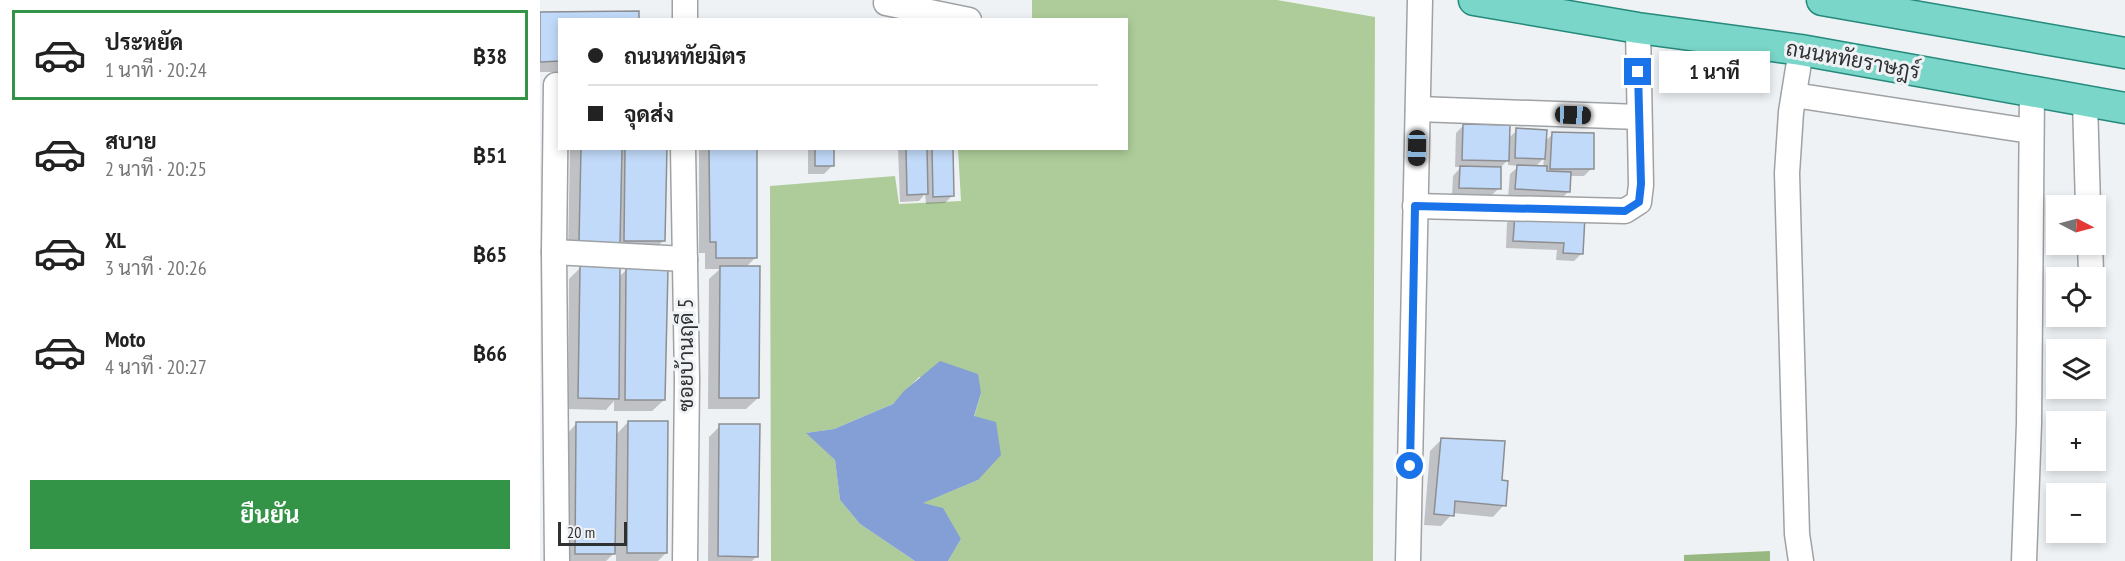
<!DOCTYPE html>
<html lang="th">
<head>
<meta charset="utf-8">
<style>
  :root { --surface:#fff; --page:#f6f6f6; --text:#222; --muted:#767676; --line:#e0e0e0; --accent:#339448 }
  body { margin:0; font-family:"PT Sans Narrow",Sarabun,sans-serif; background:var(--page); color:var(--text); height:100vh; display:flex; flex-direction:column; font-size:22px; white-space:nowrap }
  * { box-sizing:border-box; margin:0 }
  p { font-size:20px; color:var(--muted) }
  .icon { flex:none; width:33px; height:33px; fill:none; stroke:currentColor; stroke-width:2; stroke-linecap:round; stroke-linejoin:round }
  .map { position:relative; flex:1; overflow:hidden }
  .details { display:flex; flex-direction:column; background:var(--surface); width:540px }
  .details>* { flex:none }
  .top-card { position:absolute; left:18px; top:18px; width:570px; height:132px; border-radius:0px; box-shadow:0 3px 9px #0003; display:grid; align-content:center; height:132px; padding:0 30px; background:var(--surface) }
  .needle { width:39px; rotate:96deg }
  .fabs { position:absolute; left:1506px; top:195px; display:grid; gap:12px }
  .fabs a { display:grid; place-items:center; width:60px; height:60px; border-radius:0px; background:var(--surface); box-shadow:0 3px 9px #0003; font-size:30px }
  .scale { position:absolute; left:18px; bottom:15px; width:69px; box-sizing:border-box; padding-left:6px; border:3px solid #303133; border-top:0; font-size:16px; line-height:21px; white-space:nowrap; color:#303133; -webkit-text-stroke:4px #eff2f5; paint-order:stroke }
  .end { position:absolute; width:27px; height:27px; margin:-14px; border:8px solid #1a73e8; background:#fff; box-shadow:0 0 0 3px #fff }
  .from { border-radius:50% }
  .bubble { position:absolute; height:42px; border-radius:0px; background:var(--surface); box-shadow:0 3px 9px #0003; font-size:20px; font-weight:700; line-height:42px; text-align:center }
  .car { position:absolute; width:18px; height:36px; margin:-18px -9px; border-radius:8px; box-shadow:0 0 4px 2px #0007; background:linear-gradient(#222 24%,#8ab4d8 0 40%,#222 0 76%,#8ab4d8 0 86%,#222 0) }
  .top-card b { display:flex; align-items:center; gap:21px; height:57px; font-size:22px }
  .top-card b+b { border-top:2px solid var(--line) }
  .top-card i { width:15px; height:15px; background:var(--text) }
  ul { padding:10px 0 0; list-style:none }
  li { display:flex; align-items:center; gap:18px; height:90px; margin:0 12px 9px; padding:0 18px; border:3px solid transparent; border-radius:0px }
  li div { flex:1 }
  li b { display:block; font-size:22px }
  li em { font-style:normal; font-weight:700 }
  li.selected { border-color:var(--accent) }
  li>.icon { width:54px; height:54px; stroke-width:1.5 }
  .button { display:flex; gap:12px; margin-top:auto; padding:12px 30px }
  .button a { flex:1; height:69px; border-radius:0px; background:var(--accent); color:#fff; font-size:24px; font-weight:700; line-height:69px; text-align:center }
  main { display:flex; flex:1; min-height:0 }
  .map>svg:first-child { display:block }
  .green { fill:#aecc99 }
  .forest { fill:#97b880 }
  .water { fill:#839fd6 }
  .shadow { fill:#0003; fill-rule:evenodd }
  .building { fill:#c1daf9; stroke:#8c8e91; stroke-width:1.5 }
  .lines { fill:none; stroke-linecap:round; stroke-linejoin:round }
  .minor-casing { stroke:#9fa2a5; stroke-width:27 }
  .major-casing { stroke:#258a7c; stroke-width:33 }
  .minor { stroke:#fff; stroke-width:24 }
  .major { stroke:#79d6c8; stroke-width:30 }
  .route { stroke:#1a73e8; stroke-width:8 }
  .labels { text-anchor:middle; stroke-width:6; stroke-linejoin:round; paint-order:stroke }
  .street-label { font-size:21px; fill:#303133; stroke:#eff2f5 }
</style>
</head>
<body>
<main>
<section class="details">
<ul>
<li class="selected"><svg class="icon" aria-label="car" viewBox="0 0 24 24"><path d="M5 17H2v-5l4-1 3-4h7l3 4 3 1v5h-3M9 17h6M6 11h13"/><circle cx="7" cy="17" r="2"/><circle cx="17" cy="17" r="2"/></svg><div><b>ประหยัด</b><p>1 นาที · 20:24</p></div><em>฿38</em></li>
<li><svg class="icon" aria-label="car" viewBox="0 0 24 24"><path d="M5 17H2v-5l4-1 3-4h7l3 4 3 1v5h-3M9 17h6M6 11h13"/><circle cx="7" cy="17" r="2"/><circle cx="17" cy="17" r="2"/></svg><div><b>สบาย</b><p>2 นาที · 20:25</p></div><em>฿51</em></li>
<li><svg class="icon" aria-label="car" viewBox="0 0 24 24"><path d="M5 17H2v-5l4-1 3-4h7l3 4 3 1v5h-3M9 17h6M6 11h13"/><circle cx="7" cy="17" r="2"/><circle cx="17" cy="17" r="2"/></svg><div><b>XL</b><p>3 นาที · 20:26</p></div><em>฿65</em></li>
<li><svg class="icon" aria-label="car" viewBox="0 0 24 24"><path d="M5 17H2v-5l4-1 3-4h7l3 4 3 1v5h-3M9 17h6M6 11h13"/><circle cx="7" cy="17" r="2"/><circle cx="17" cy="17" r="2"/></svg><div><b>Moto</b><p>4 นาที · 20:27</p></div><em>฿66</em></li>
</ul>
<div class="button"><a>ยืนยัน</a></div>
</section>
<div class="map">
<svg width="1585" height="561" viewBox="0 0 1585 561">
  <rect width="100%" height="100%" fill="#eff2f5"/>
  <path class="green" d="M492,0H737L835,17L833,561H408L421,539L382,503L438,480L434,417L441,393L379,377L353,404L294,429L267,433L295,460L300,500L320,524L375,561H231L230,186L355,176L359,204L421,201L418,149L586,148V20L492,19Z"/>
  <path class="forest" d="M1230,551V561H1144V555Z"/>
  <path class="water" d="M400,361L438,374L441,393L434,416L456,422L461,455L438,480L383,503L403,508L421,539L408,561H375L320,524L300,500L295,460L266,433L294,429L353,404L364,391Z"/>
  <g class="shadow">
    <path d="M0,14L20,20V72H0Z"/>
    <path d="M924,125L968,139L977,130L1004,142L1013,134L1052,168L1044,176H1030L1029,191L1021,199L968,197L970,174L979,166L968,165V160L960,168L959,188L951,196L912,195L913,176L921,167H915L916,133ZM1004,158L1003,168L995,167Z"/>
    <path d="M30,148H125L123,241L112,252L28,253Z"/>
    <path d="M159,148H215L216,257L206,267L218,398L206,409H168L169,279L180,269H165V253H159Z"/>
    <path d="M268,148H293L292,166L284,174H268Z"/>
    <path d="M358,148H411L413,195L405,203L386,204L385,194L379,201L360,202Z"/>
    <path d="M975,215L1043,218L1042,253L1034,261L1016,260L1017,250L966,248L967,223Z"/>
    <path d="M40,268L78,278L87,269L124,400L112,411H74V401L66,410L28,409L29,279Z"/>
    <path d="M88,422L126,553L118,561H76V551L66,561H25L26,435L37,423L75,436Z"/>
    <path d="M180,426L217,556L212,561H168L169,437Z"/>
    <path d="M901,440L961,481L964,505L953,517L913,513L901,526L884,525L890,451Z"/>
  </g>
  <g class="building">
    <path d="M99,11V20H20V61L0,62V12Z"/>
    <path d="M923,124L970,125L969,161L922,160Z"/>
    <path d="M976,128L1007,130L1005,159L975,158Z"/>
    <path d="M1012,132L1054,133V169H1010Z"/>
    <path d="M41,148H82L80,243L39,242Z"/>
    <path d="M85,148H127L125,241H84Z"/>
    <path d="M169,148H217V258H176V242H170Z"/>
    <rect x="275" y="148" width="19" height="18"/>
    <path d="M366,148H387L388,194L367,195Z"/>
    <path d="M392,148H413L414,196L393,197Z"/>
    <path d="M977,165L1007,166V171L1031,172L1030,192L975,189Z"/>
    <path d="M920,166L961,167V189L919,188Z"/>
    <path d="M975,213L1045,216L1043,254L1023,253L1024,243L973,241Z"/>
    <path d="M40,266L80,267L79,399L38,398Z"/>
    <path d="M180,266H220L219,398H179Z"/>
    <path d="M86,268H128L125,400H85Z"/>
    <path d="M88,421H128L127,553H87Z"/>
    <path d="M36,422H77L75,554H35Z"/>
    <path d="M179,424H220L218,557L178,556Z"/>
    <path d="M901,438L965,441L962,480L968,481L966,506L915,501L914,516L894,514Z"/>
  </g>
  <g class="lines">
    <defs>
      <g id="minor">
        <path d="M346,3L429,20"/>
        <path d="M145,20V0"/>
        <path d="M16,85L14,252L17,561"/>
        <path d="M1254,95L1490,131"/>
        <path d="M1545,101L1548,206"/>
        <path d="M878,109L1099,117"/>
        <path d="M143,148L147,379L145,561"/>
        <path d="M875,206L1085,211L1099,202L1101,185L1098,28"/>
        <path d="M1550,244L1551,272"/>
        <path d="M14,252L145,259"/>
        <path d="M868,561L880,0"/>
        <path d="M1261,561L1257,534L1247,173L1251,112L1261,50"/>
        <path d="M1484,561L1489,424L1492,92"/>
      </g>
      <g id="major">
        <path d="M934,0L1098,28L1261,50L1585,108"/>
        <path d="M1282,0L1585,53"/>
      </g>
    </defs>
    <use href="#minor" class="minor-casing"/>
    <use href="#major" class="major-casing"/>
    <use href="#minor" class="minor"/>
    <use href="#major" class="major"/>
  </g>
  <g class="lines">
    <path class="route" d="M870,466L875,206L1085,211L1099,202L1101,184L1098,72"/>
  </g>
  <g class="labels">
    <g class="street-label">
      <text transform="translate(1313 60) rotate(10)" y="7">ถนนหทัยราษฎร์</text>
      <text transform="translate(146 355) rotate(-90)" y="7">ซอยบ้านฤดี 5</text>
    </g>
  </g>
</svg>
<div class="fabs">
<a><svg class="needle" viewBox="-14 -14 28 28"><path d="M0-13l5 13h-10z" fill="#e53935"/><path d="M0 13l5-13h-10z" fill="#767676"/></svg></a>
<a><svg class="icon" aria-label="locate" viewBox="0 0 24 24"><circle cx="12" cy="12" r="6"/><path d="M12 2v4M12 18v4M2 12h4M18 12h4"/></svg></a>
<a><svg class="icon" aria-label="layers" viewBox="0 0 24 24"><path d="M12 4l9 5-9 5-9-5zM3 14l9 5 9-5"/></svg></a>
<a>+</a>
<a>−</a>
</div>
<div class="scale">20 m</div>
<i class="end from" style="left:870px;top:466px"></i>
<i class="end" style="left:1098px;top:72px"></i>
<div class="bubble" style="left:1119px;top:51px;width:111px">1 นาที</div>
<i class="car" style="left:1033px;top:115px;rotate:92deg"></i>
<i class="car" style="left:877px;top:148px;rotate:181deg"></i>
<div class="top-card">
<b><i class="from"></i>ถนนหทัยมิตร</b>
<b><i></i>จุดส่ง</b>
</div>
</div>
</main>
</body>
</html>
